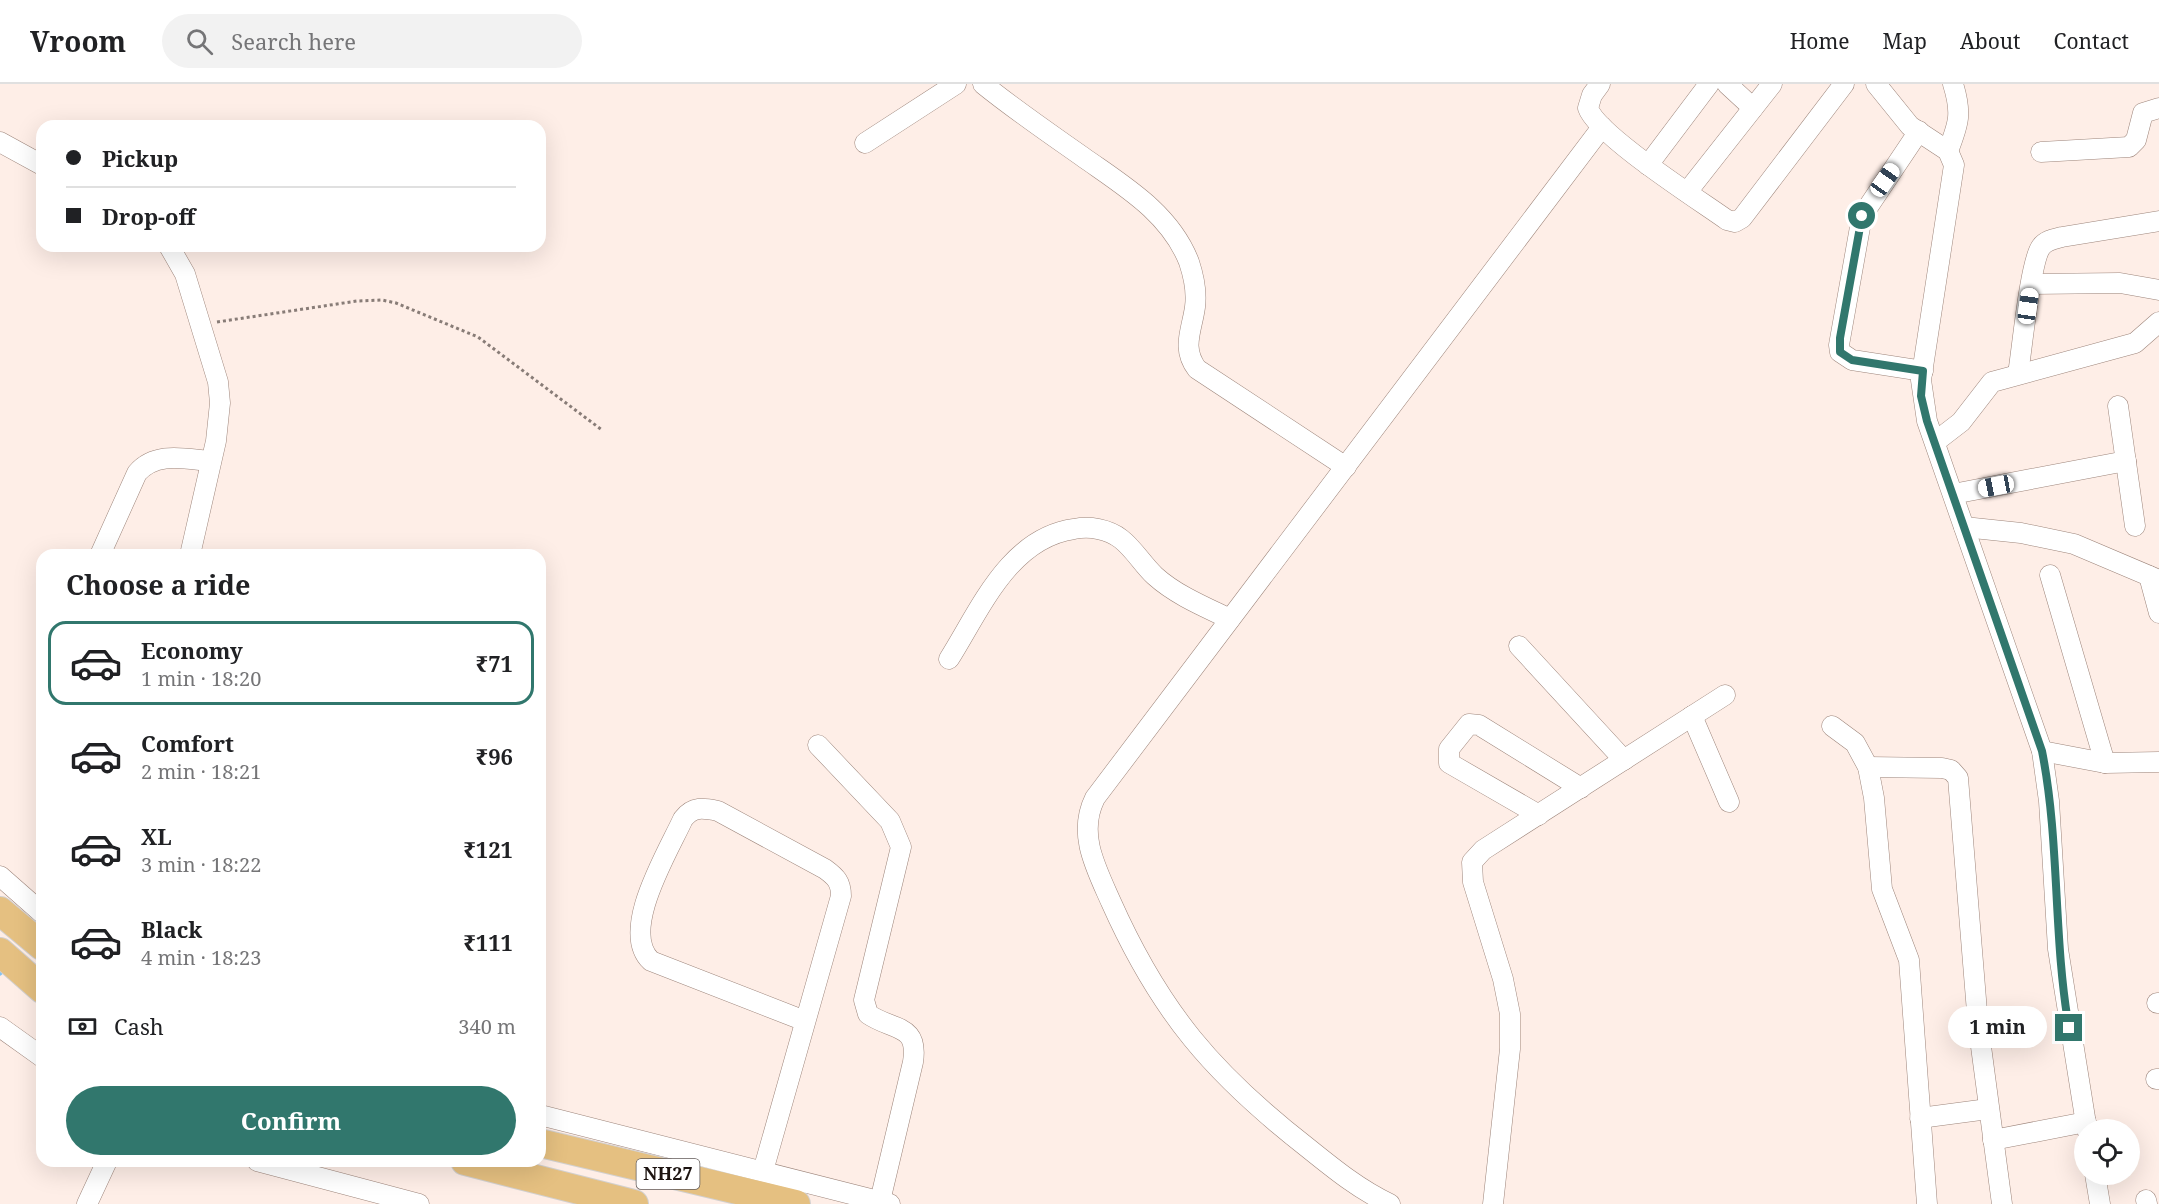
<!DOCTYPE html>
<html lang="en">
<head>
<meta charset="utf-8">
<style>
  :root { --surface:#fff; --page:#f2f2f2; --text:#202124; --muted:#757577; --line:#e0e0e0; --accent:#31776d }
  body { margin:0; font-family:"Noto Serif",serif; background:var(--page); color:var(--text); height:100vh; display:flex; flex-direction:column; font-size:22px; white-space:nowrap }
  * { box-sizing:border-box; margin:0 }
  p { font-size:20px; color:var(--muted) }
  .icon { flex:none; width:33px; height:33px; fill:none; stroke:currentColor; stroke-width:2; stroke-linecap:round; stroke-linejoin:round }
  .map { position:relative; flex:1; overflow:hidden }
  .drawer { position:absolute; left:36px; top:465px; width:510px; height:618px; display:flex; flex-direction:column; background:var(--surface); border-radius:18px; box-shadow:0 6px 24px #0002 }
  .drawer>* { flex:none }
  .hud { position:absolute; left:36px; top:36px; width:510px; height:132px; border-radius:18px; box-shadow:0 6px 24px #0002; display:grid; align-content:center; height:132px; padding:0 30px; background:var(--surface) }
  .tools { position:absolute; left:2074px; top:1035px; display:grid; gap:12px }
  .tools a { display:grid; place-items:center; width:66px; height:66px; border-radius:50%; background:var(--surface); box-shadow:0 6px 24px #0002; font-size:30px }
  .end { position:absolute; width:27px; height:27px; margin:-14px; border:8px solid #31776d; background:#fff; box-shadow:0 0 0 3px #fff }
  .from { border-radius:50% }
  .bubble { position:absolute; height:42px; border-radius:21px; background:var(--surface); box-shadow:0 6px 24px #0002; font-size:20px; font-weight:700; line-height:42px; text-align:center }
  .car { position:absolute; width:18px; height:36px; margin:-18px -9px; border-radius:8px; box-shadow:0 0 4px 2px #0007; background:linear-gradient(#fff 24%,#345 0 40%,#fff 0 76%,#345 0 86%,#fff 0) }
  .hud b { display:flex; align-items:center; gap:21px; height:57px; font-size:22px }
  .hud b+b { border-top:2px solid var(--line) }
  .hud i { width:15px; height:15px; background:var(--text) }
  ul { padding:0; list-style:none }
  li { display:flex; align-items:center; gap:18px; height:84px; margin:0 12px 9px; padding:0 18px; border:3px solid transparent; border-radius:18px }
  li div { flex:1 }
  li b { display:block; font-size:22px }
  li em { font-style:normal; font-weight:700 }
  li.current { border-color:var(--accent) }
  li>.icon { width:54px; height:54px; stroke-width:1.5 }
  h2 { padding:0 30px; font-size:27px; line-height:72px }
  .pay { display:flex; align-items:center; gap:15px; height:66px; padding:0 30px; font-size:22px }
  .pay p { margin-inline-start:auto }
  .cta { display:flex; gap:12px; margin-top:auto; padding:12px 30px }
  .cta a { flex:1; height:69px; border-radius:36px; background:var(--accent); color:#fff; font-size:24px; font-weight:700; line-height:69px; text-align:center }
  header { display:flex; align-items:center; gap:36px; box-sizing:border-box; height:84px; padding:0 30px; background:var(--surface); border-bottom:2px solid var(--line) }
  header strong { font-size:28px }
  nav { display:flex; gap:33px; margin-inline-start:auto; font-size:21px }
  .search { width:420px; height:54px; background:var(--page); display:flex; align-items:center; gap:15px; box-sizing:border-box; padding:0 21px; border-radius:33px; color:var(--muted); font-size:22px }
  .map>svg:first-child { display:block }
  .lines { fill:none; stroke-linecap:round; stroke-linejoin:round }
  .stream { stroke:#84c4f2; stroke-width:5 }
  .minor-casing { stroke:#9d857b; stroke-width:21 }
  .highway-casing { stroke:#d2d0cf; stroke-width:30 }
  .path { stroke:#887c77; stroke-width:3; stroke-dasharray:3 3; stroke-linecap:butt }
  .minor { stroke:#fff; stroke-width:20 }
  .highway { stroke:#e5c081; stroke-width:28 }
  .route { stroke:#31776d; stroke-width:8 }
  .labels { text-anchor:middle; stroke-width:4.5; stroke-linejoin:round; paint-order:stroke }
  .shield { fill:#fff; stroke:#615a58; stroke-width:1.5 }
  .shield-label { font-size:18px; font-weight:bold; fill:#1d1411 }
</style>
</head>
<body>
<header>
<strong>Vroom</strong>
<div class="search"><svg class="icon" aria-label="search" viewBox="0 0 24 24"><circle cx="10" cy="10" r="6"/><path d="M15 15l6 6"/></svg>Search here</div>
<nav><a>Home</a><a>Map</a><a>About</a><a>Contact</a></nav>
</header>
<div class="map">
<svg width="2159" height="1120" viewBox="0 0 2159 1120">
  <rect width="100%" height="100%" fill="#feeee7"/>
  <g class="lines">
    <path class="stream" d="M0,889L1,888"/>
    <defs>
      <g id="minor">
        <path d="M983,0C1015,26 1049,49 1083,73C1124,102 1170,129 1189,178C1194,193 1197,208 1195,223C1192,246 1181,264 1197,285L1346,383"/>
        <path d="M1600,0L1592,11L1588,24C1597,51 1699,116 1727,136L1735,138L1742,134L1844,0"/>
        <path d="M1727,0L1753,24"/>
        <path d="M1876,0L1910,42L1948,67L1954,81L1921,296L1927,337L2042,667L2049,717L2058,865L2087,1046"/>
        <path d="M1919,47L1862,132L1839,261L1840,268L1852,276L1923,287"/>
        <path d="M0,58L42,81"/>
        <path d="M865,59L956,0"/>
        <path d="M1948,67C1959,39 1962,29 1953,0"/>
        <path d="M2041,68L2129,63L2136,56L2143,29L2159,24"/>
        <path d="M1648,81L1709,0"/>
        <path d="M1687,108L1772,0"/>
        <path d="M169,162L185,190L218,298L220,319L216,357L190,471"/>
        <path d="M2032,200L2120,199L2159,206"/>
        <path d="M2018,290C2022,266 2030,178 2041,163C2046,156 2054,155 2062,153L2159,137"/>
        <path d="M2118,322L2135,442"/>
        <path d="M1935,358L1961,338L1992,298L2135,259L2159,238"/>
        <path d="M1953,410L2126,377"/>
        <path d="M1964,443L2021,449L2074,460L2159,496"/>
        <path d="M100,471L137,389C156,367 185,375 211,377"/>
        <path d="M2050,491L2105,679"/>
        <path d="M2149,492L2159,529"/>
        <path d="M1519,562L1624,676"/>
        <path d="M949,575C980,526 1009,454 1074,445C1090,442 1108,445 1121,455C1134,465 1143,481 1155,492C1176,511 1205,523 1230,535"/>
        <path d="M1692,632L1729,718"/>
        <path d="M1832,642L1855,659L1868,683L1874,714L1882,805L1909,876L1927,1120"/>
        <path d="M818,661L890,737L901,763L864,916L868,930C892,947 919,939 913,978L880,1117"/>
        <path d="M2042,667L2105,679L2159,678"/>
        <path d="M1868,683L1942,684L1951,686L1958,694L1978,940L2002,1120"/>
        <path d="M1539,731L1449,679V665L1469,640L1479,641L1581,704"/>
        <path d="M0,792L42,829"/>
        <path d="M2157,919H2159"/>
        <path d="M0,943L42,973"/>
        <path d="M2156,995H2159"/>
        <path d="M540,1031L890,1120"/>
        <path d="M1920,1034L1988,1025"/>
        <path d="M1993,1056L2086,1038"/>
        <path d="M257,1077L419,1120"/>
        <path d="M763,1087L841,812C841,798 836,793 825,785L718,727C703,724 693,722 683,735C668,768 619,847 651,877L805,937"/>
        <path d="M2095,1090L2100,1120"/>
        <path d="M2146,1116L2147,1120"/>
        <path d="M87,1120L107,1077"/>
        <path d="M1390,1120C1360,1106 1334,1085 1308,1064C1213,990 1160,928 1111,818C1096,784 1077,750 1095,714L1602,43"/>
        <path d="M1493,1120L1510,965V930L1503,895L1473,798L1472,778L1483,766L1725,611"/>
      </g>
      <g id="highway">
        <path d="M0,827L42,862"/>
        <path d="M0,868L42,905"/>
        <path d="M540,1059L796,1120"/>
        <path d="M465,1077L634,1120"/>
      </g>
    </defs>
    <use href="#minor" class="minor-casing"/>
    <use href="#highway" class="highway-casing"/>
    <path class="path" d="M217,238L357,217L382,216L396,219L478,253L602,346"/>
    <use href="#minor" class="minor"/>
    <use href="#highway" class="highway"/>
  </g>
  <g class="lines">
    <path class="route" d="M1862,132L1840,254V268L1852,276L1923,287L1921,312L1927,337L2042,667C2060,758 2053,853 2069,944"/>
  </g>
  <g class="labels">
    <rect class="shield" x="636.5" y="1075" width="63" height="30" rx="4.5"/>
    <g class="shield-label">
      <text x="668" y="1096">NH27</text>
    </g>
  </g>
</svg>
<div class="tools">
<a><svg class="icon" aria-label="locate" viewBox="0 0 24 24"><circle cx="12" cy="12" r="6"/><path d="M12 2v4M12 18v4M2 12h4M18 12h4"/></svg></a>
</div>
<i class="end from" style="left:1862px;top:132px"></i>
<i class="end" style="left:2069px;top:944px"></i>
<div class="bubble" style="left:1948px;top:922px;width:99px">1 min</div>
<i class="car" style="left:1885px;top:96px;rotate:35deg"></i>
<i class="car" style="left:2028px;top:222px;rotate:8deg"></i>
<i class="car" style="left:1996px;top:402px;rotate:259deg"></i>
<div class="hud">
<b><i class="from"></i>Pickup</b>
<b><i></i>Drop-off</b>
</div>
<section class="drawer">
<h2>Choose a ride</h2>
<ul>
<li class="current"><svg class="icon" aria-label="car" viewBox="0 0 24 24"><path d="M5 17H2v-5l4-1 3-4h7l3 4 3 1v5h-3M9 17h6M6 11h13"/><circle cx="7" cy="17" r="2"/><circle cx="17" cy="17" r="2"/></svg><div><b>Economy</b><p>1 min · 18:20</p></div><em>₹71</em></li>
<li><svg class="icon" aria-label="car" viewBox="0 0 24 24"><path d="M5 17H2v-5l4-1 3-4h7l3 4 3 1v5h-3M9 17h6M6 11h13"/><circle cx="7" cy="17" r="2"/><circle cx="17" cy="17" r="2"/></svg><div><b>Comfort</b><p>2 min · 18:21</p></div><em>₹96</em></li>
<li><svg class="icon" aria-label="car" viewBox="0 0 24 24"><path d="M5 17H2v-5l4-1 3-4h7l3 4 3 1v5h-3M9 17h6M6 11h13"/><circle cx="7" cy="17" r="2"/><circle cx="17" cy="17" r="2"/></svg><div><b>XL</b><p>3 min · 18:22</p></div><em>₹121</em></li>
<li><svg class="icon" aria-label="car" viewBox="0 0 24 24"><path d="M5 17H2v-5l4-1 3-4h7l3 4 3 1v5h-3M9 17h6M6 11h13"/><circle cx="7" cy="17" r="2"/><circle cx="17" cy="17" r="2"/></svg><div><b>Black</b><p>4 min · 18:23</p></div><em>₹111</em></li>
</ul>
<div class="pay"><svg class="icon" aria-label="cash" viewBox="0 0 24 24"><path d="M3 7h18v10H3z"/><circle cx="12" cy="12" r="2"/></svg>Cash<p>340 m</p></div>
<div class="cta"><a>Confirm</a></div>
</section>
</div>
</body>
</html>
